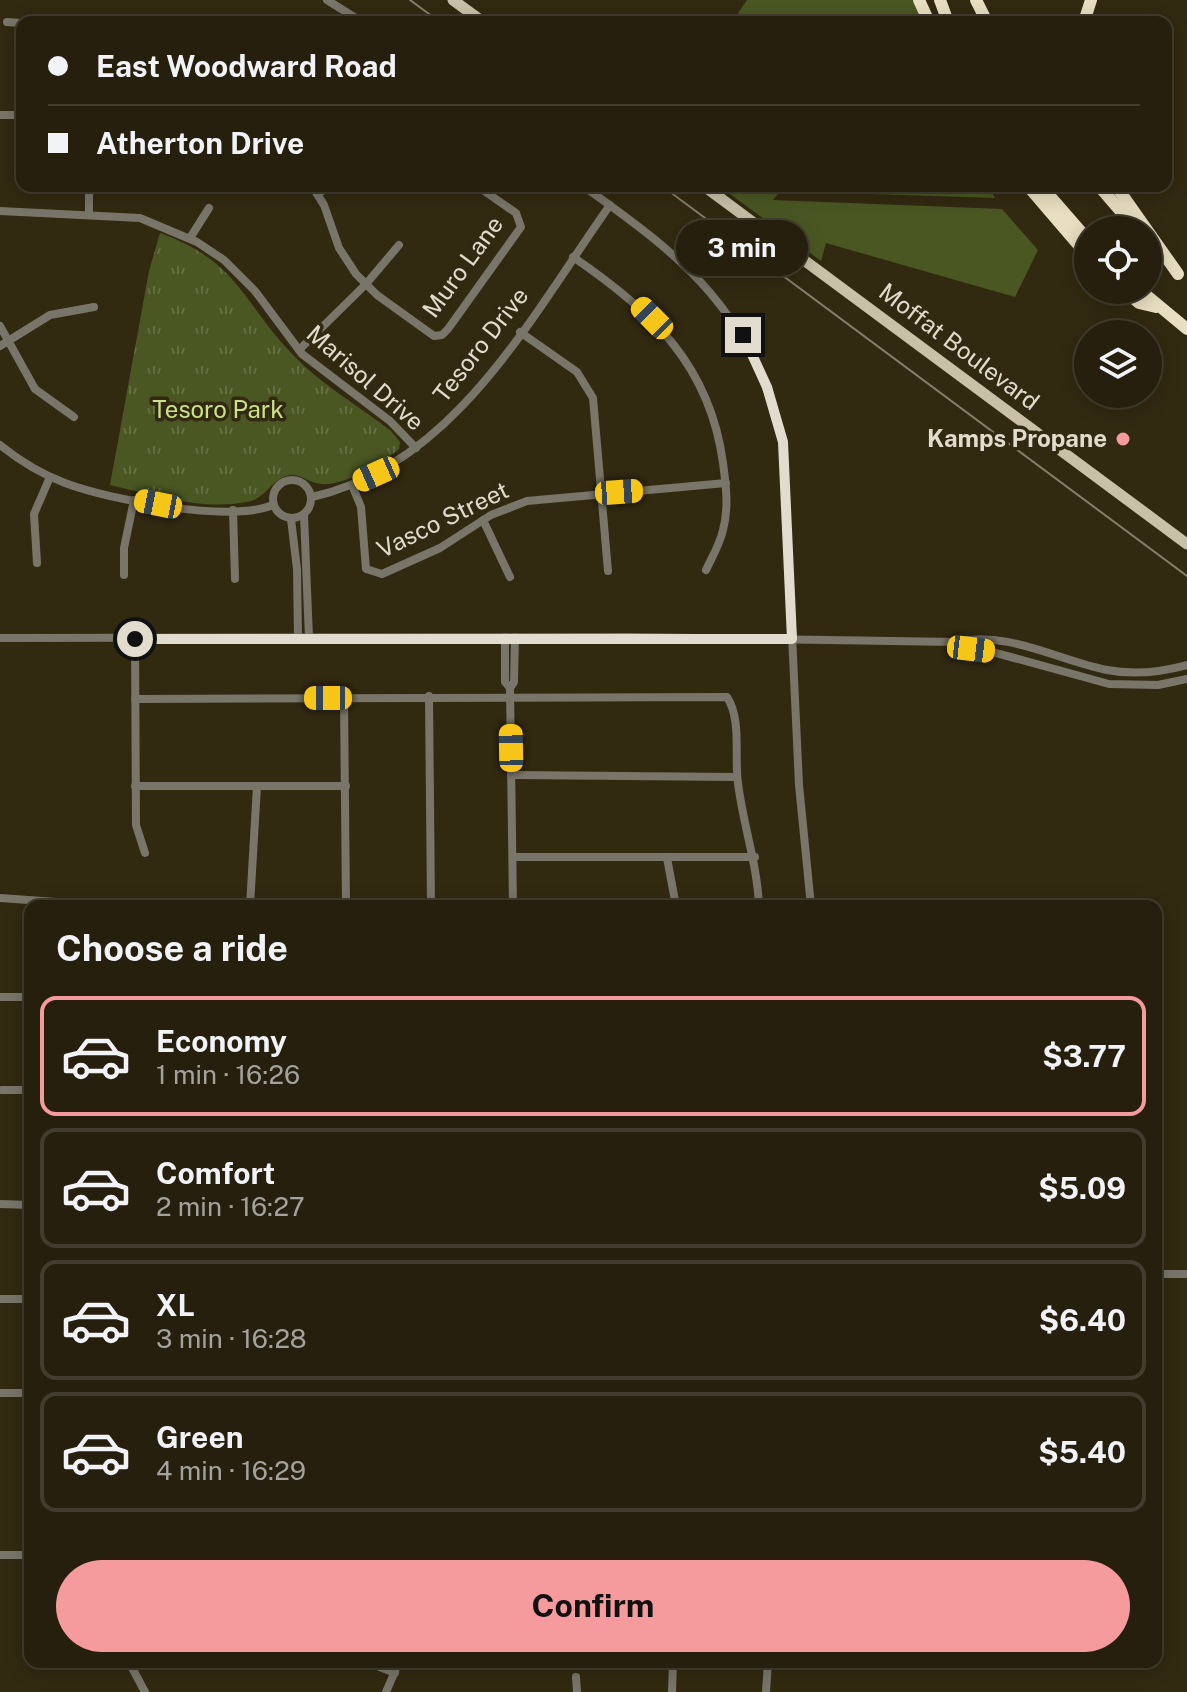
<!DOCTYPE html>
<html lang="en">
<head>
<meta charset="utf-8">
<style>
  :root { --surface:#261f0d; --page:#322c1b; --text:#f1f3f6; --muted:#a4a29d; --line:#423d2e; --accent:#f59b9e }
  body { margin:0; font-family:"Public Sans",sans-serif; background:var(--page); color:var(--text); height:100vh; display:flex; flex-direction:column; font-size:30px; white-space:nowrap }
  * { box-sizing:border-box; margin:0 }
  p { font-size:26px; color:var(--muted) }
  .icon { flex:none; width:44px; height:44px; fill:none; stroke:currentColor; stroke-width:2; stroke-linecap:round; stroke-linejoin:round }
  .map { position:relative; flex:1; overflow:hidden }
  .details { position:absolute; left:24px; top:900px; width:1138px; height:768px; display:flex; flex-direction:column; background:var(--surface); border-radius:16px; box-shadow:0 4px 20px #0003,0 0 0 2px var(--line) }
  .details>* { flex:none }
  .hud { position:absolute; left:16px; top:16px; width:1156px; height:176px; border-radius:16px; box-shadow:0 4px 20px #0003,0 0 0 2px var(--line); display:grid; align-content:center; height:176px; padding:0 32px; background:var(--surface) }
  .fabs { position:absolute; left:1074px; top:216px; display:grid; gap:16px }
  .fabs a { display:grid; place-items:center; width:88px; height:88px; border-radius:50%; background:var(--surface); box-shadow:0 4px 20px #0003,0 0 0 2px var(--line); font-size:40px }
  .end { position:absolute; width:36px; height:36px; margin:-18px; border:10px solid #e2dcce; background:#111; box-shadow:0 0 0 4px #111 }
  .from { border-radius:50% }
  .bubble { position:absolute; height:56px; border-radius:28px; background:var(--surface); box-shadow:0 4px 20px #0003,0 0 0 2px var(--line); font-size:26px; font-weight:700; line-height:56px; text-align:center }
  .car { position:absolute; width:24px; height:48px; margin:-24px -12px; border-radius:10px; box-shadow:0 0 6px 2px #0007; background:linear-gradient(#f5c518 24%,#345 0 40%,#f5c518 0 76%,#345 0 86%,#f5c518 0) }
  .hud b { display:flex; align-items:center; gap:28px; height:76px; font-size:30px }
  .hud b+b { border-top:2px solid var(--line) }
  .hud i { width:20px; height:20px; background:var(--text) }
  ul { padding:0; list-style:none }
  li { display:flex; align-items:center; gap:24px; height:120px; margin:0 16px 12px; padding:0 16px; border:4px solid var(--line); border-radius:16px }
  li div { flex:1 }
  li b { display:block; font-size:30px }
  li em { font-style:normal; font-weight:700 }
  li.on { border-color:var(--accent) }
  li>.icon { width:72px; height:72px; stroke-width:1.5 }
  h2 { padding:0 32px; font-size:36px; line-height:96px }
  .button { display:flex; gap:16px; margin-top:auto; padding:16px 32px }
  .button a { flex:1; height:92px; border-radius:48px; background:var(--accent); color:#111; font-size:32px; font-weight:700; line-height:92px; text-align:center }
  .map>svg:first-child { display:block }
  .grass { fill:#4a5723 }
  .park { fill:url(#park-tufts) }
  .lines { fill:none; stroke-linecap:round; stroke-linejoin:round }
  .minor { stroke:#797569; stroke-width:8 }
  .major { stroke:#c9c0a8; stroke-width:11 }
  .highway { stroke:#e8dec1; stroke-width:12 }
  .rail { stroke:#867e6b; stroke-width:2 }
  .route { stroke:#e2dcce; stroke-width:10 }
  .poi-dot { fill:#f59b9e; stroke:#322911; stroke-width:3 }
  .labels { text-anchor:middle; stroke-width:7; stroke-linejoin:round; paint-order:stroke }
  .street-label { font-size:24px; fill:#e2dcce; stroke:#322911 }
  .park-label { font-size:24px; fill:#cae38a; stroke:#322911 }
  .poi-label { font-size:24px; font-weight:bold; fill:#e2dcce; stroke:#322911; text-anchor:end }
</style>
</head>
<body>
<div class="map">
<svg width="1187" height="1692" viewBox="0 0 1187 1692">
  <defs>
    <pattern id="park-tufts" width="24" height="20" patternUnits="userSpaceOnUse" patternTransform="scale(2)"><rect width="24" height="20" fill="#4a5723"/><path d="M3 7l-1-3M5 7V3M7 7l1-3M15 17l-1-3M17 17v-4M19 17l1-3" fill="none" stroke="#646f42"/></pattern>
  </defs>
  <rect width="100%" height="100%" fill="#322911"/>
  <g class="grass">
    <path d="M747,0H915L921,22H752L738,13Z"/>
    <path d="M719,186H988L995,198L780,191L773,200L1002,209L1038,250L1015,297L826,243L821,261Z"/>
  </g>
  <path class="park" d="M160,233C240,262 242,303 294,356C322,385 359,406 391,431L400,442L399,449C381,464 345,486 321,484C310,483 302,475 292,475C273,476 268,496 251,501C206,512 154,495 110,485L149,271Z"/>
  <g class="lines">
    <g class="minor">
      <path d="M327,0L362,22"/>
      <path d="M7,22L22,23"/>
      <path d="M180,22H182"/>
      <path d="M0,115H22"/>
      <path d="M312,186L324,205L339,248L356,274L377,295L434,336L442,335L448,329L521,227L516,213L477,186"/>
      <path d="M583,186C689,261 750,311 783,442L799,785L811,906"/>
      <path d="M317,194L331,186"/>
      <path d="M0,211L140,218L197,242L224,260L255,291L302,354L390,421L416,448"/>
      <path d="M89,214V186"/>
      <path d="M190,238L209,208"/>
      <path d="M573,257C651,310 710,365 723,463C726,485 729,508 723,530C720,544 712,557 706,570"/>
      <path d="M0,326L35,389L74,417"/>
      <path d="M520,332L577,372L593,398L608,571"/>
      <path d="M0,346L50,315L94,307"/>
      <path d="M299,350L366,284L399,245"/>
      <path d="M0,445C20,461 41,474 65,483C110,500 229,523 273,505"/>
      <circle cx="292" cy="499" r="19"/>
      <path d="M352,485L361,507L366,569L382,574L440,548L491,515L527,501L726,483"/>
      <path d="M312,497C454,466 532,315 610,205"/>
      <path d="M233,510L235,579"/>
      <path d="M304,515L309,638"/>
      <path d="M291,519L297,569L298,638"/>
      <path d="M483,520L510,577"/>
      <path d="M37,563L34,514L50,477"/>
      <path d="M124,575V548L134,500"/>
      <path d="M505,637V682L510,688"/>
      <path d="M0,638L630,637L956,642C1007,630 1057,660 1107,670C1133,675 1161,672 1187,665"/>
      <path d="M135,639L136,825L145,853"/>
      <path d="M956,642L1109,684L1158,685L1187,679"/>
      <path d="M429,696L431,906"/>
      <path d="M135,699L727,697C742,720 734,756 738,783C743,825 757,862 759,906"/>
      <path d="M344,699L346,906"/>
      <path d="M511,775L737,777"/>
      <path d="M135,786H346"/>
      <path d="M513,857H755"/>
      <path d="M667,858L676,906"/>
      <path d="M0,898L85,904"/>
      <path d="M85,905L99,906"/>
      <path d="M250,906L257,786"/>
      <path d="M513,906L510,688L514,682L515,637"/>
      <path d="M0,997H30"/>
      <path d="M2,1090H30"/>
      <path d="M0,1204L30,1205"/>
      <path d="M1156,1274H1187"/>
      <path d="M0,1299H30"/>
      <path d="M0,1393H30"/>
      <path d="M0,1555H30"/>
      <path d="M129,1662L145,1692"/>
      <path d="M367,1662L395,1673"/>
      <path d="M576,1677L577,1692"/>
      <path d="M386,1692L399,1662"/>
      <path d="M672,1692L673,1662"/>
      <path d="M766,1692L768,1662"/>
    </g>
    <g class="major">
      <path d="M453,0L483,22"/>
      <path d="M704,186L1187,544"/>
    </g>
    <g class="highway">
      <path d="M919,0L929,22"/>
      <path d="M940,0L948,22"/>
      <path d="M976,0L987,22"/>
      <path d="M1084,22L1091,0"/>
      <path d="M1028,186L1088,256"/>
      <path d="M1041,186L1088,240"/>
      <path d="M1099,186L1137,230"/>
      <path d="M1116,186L1178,274"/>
      <path d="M1124,290L1139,303L1156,307"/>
      <path d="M1140,290L1187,329"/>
    </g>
    <g class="rail">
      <path d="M410,0L440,22"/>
      <path d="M662,186L1187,576"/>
    </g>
  </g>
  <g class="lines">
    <path class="route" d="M135,639H792L783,442L767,387L743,335"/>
  </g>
  <circle class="poi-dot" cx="1123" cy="439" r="8"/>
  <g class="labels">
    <g class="street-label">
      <text transform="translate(463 267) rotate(-54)" y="8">Muro Lane</text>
      <text transform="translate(481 345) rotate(-52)" y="8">Tesoro Drive</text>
      <text transform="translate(959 347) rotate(37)" y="8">Moffat Boulevard</text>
      <text transform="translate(365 378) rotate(41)" y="8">Marisol Drive</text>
      <text transform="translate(443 520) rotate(-26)" y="8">Vasco Street</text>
    </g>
    <g class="park-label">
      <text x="218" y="418">Tesoro Park</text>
    </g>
    <g class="poi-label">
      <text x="1107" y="447">Kamps Propane</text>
    </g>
  </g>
</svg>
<div class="fabs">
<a><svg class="icon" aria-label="locate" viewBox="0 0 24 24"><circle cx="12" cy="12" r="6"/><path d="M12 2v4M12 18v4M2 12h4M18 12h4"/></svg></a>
<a><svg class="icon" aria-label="layers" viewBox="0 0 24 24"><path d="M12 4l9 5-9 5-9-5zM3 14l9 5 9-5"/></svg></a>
</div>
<i class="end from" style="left:135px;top:639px"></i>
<i class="end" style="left:743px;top:335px"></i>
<div class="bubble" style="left:676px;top:220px;width:132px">3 min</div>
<i class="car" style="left:652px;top:318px;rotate:315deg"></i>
<i class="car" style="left:376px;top:474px;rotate:246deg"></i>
<i class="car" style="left:619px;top:492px;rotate:86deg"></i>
<i class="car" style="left:158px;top:504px;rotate:281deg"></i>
<i class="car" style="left:971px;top:649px;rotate:97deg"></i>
<i class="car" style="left:328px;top:698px;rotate:270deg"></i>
<i class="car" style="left:511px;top:748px;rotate:359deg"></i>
<div class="hud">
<b><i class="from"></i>East Woodward Road</b>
<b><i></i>Atherton Drive</b>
</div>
<section class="details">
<h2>Choose a ride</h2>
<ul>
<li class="on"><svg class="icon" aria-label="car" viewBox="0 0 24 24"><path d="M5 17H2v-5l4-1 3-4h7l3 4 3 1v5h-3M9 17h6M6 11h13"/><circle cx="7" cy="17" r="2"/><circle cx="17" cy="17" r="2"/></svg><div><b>Economy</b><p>1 min · 16:26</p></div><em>$3.77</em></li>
<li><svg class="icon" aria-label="car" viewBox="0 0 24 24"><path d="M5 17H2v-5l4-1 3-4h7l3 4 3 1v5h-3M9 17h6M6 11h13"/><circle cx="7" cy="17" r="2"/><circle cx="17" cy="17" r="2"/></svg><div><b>Comfort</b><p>2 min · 16:27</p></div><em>$5.09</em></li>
<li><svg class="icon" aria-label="car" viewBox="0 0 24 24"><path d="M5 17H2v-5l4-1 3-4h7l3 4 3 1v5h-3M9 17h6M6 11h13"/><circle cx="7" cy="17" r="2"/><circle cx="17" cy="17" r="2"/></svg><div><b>XL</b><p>3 min · 16:28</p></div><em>$6.40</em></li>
<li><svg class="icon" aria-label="car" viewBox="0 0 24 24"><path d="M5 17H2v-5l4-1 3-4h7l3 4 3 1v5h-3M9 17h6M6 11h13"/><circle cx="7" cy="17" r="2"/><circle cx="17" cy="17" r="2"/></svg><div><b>Green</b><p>4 min · 16:29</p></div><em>$5.40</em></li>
</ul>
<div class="button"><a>Confirm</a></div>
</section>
</div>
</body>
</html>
